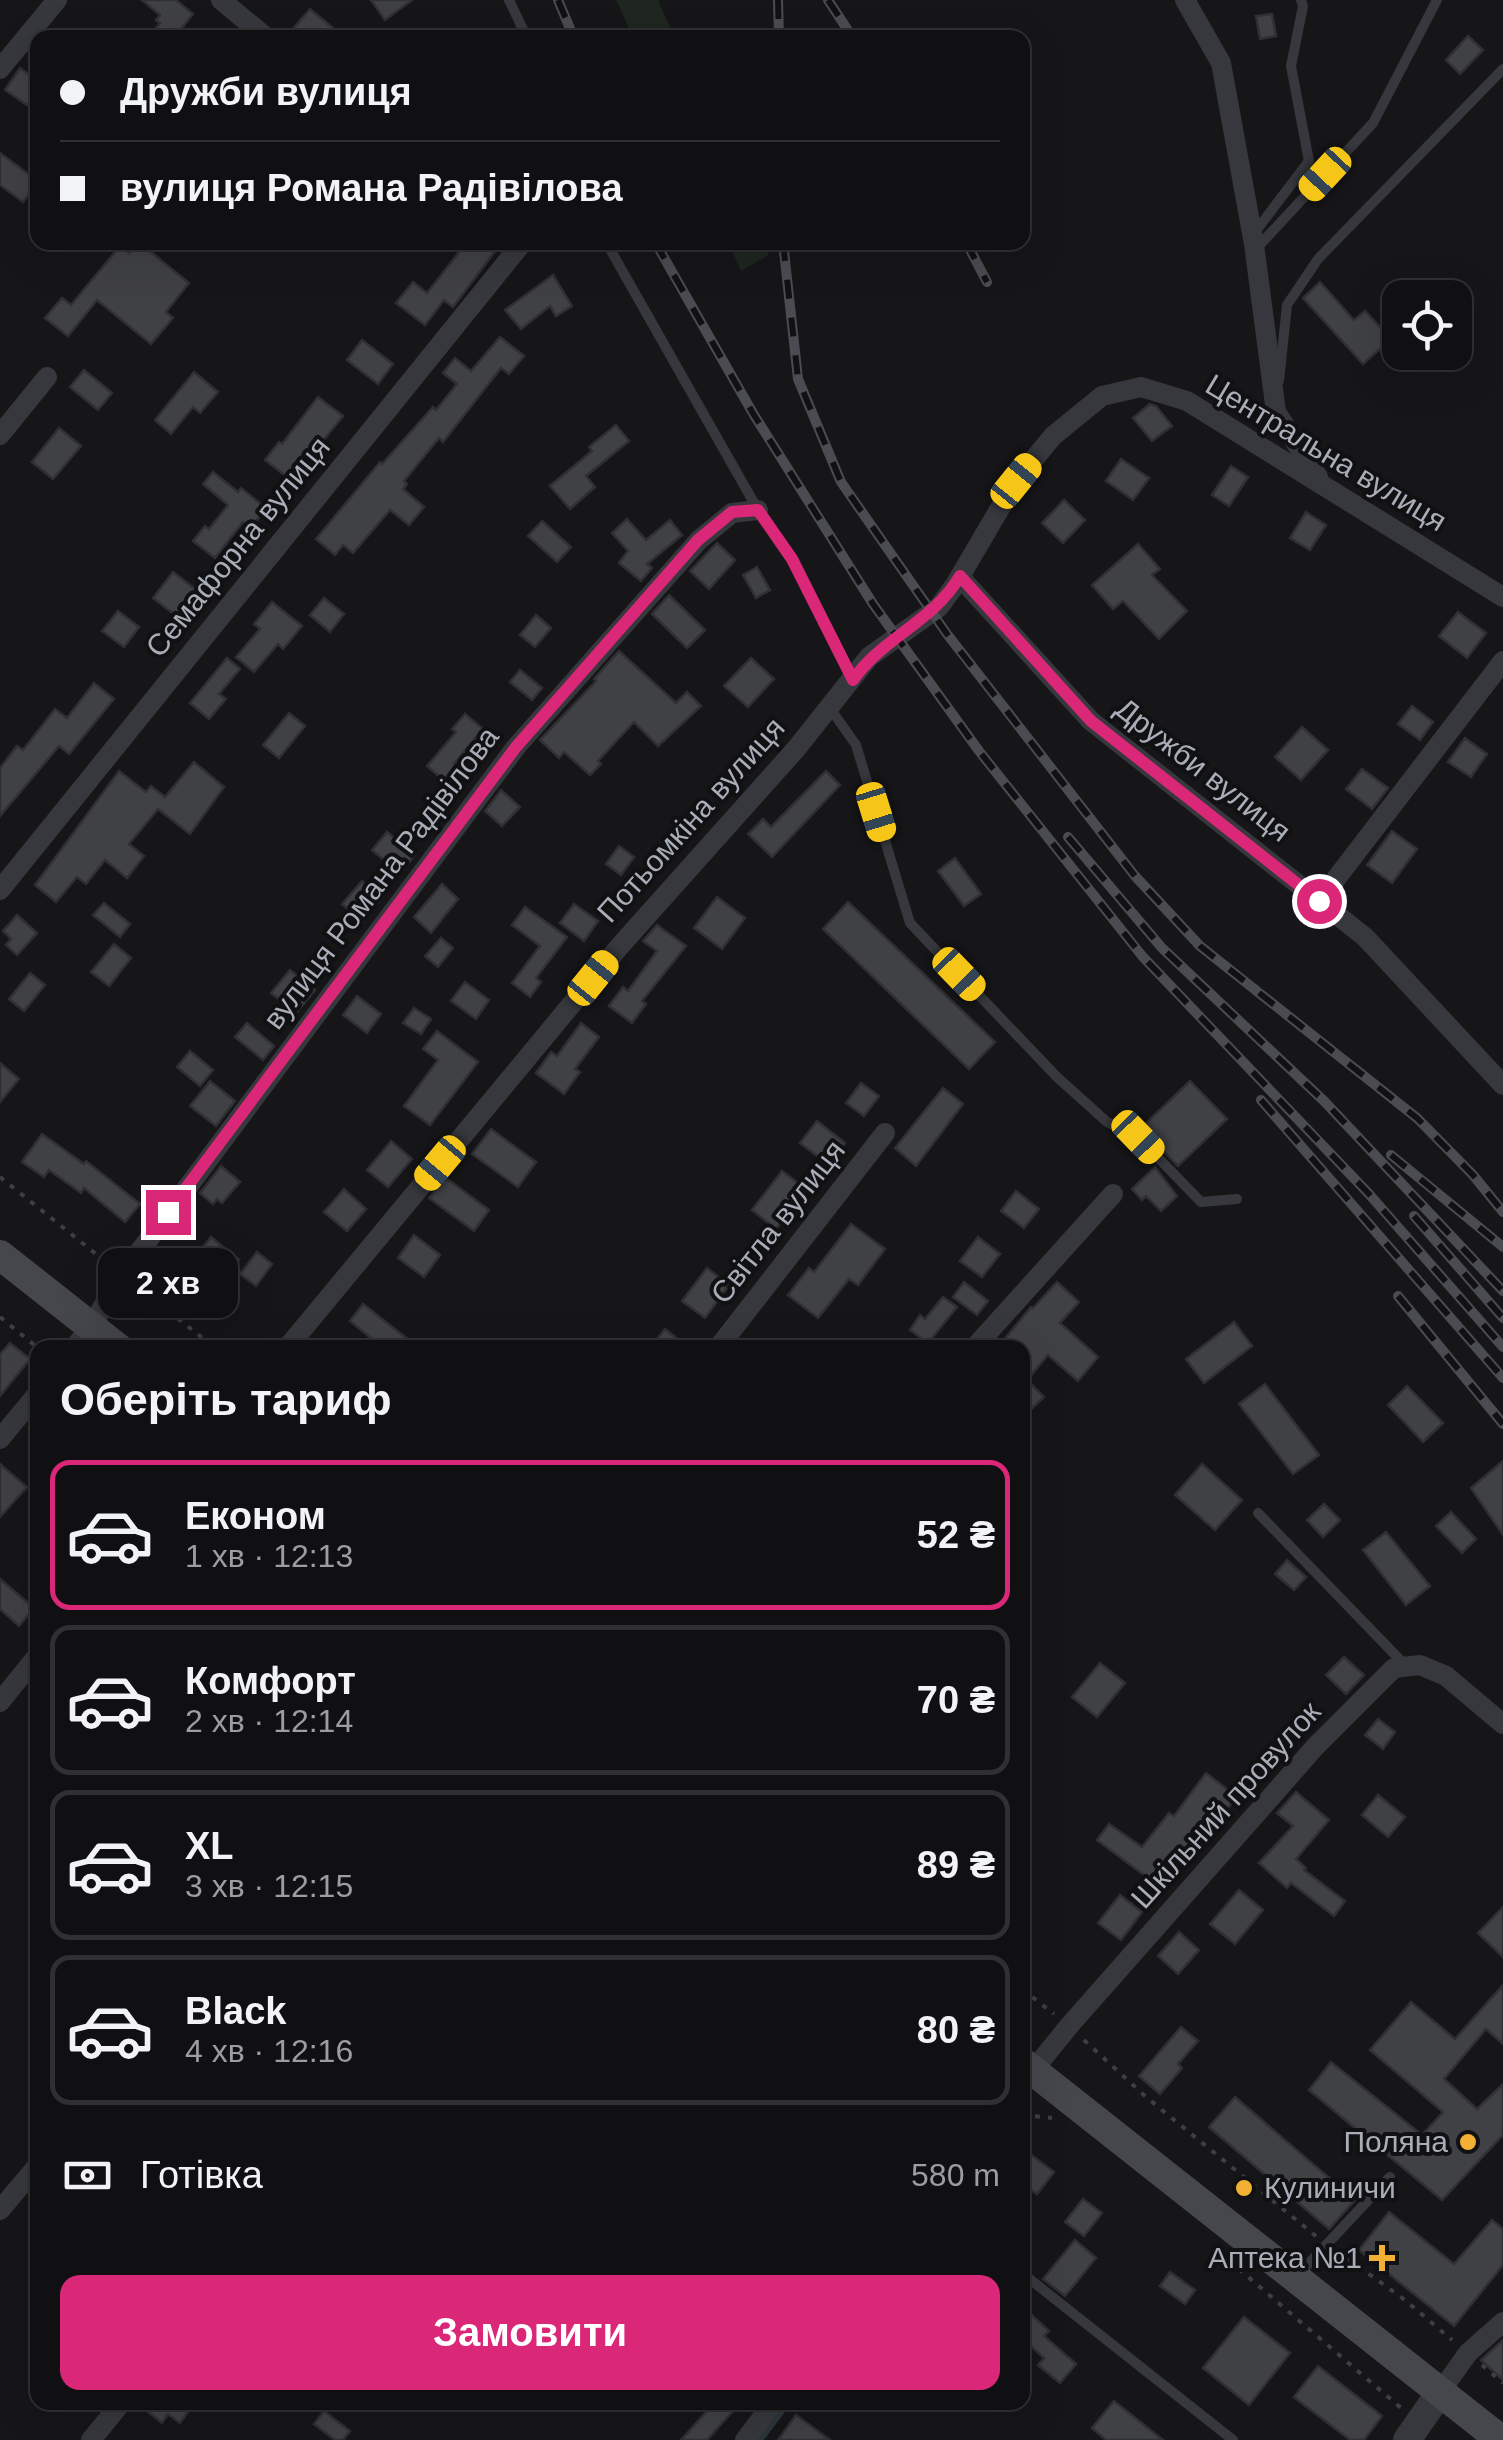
<!DOCTYPE html>
<html lang="uk">
<head>
<meta charset="utf-8">
<style>
  :root { --surface:#101012; --page:#19191b; --text:#f1f3f6; --muted:#9c9d9f; --line:#303032; --accent:#db2777 }
  body { margin:0; font-family:Arial,sans-serif; background:var(--page); color:var(--text); height:100vh; display:flex; flex-direction:column; font-size:38px; white-space:nowrap }
  * { box-sizing:border-box; margin:0 }
  p { font-size:32px; color:var(--muted) }
  .icon { flex:none; width:55px; height:55px; fill:none; stroke:currentColor; stroke-width:2; stroke-linecap:round; stroke-linejoin:round }
  .map { position:relative; flex:1; overflow:hidden }
  .side { position:absolute; left:30px; top:1340px; width:1000px; height:1070px; display:flex; flex-direction:column; background:var(--surface); border-radius:20px; box-shadow:0 10px 40px #0002,0 0 0 2px var(--line) }
  .side>* { flex:none }
  .banner { position:absolute; left:30px; top:30px; width:1000px; height:220px; border-radius:20px; box-shadow:0 10px 40px #0002,0 0 0 2px var(--line); display:grid; align-content:center; height:220px; padding:0 30px; background:var(--surface) }
  .tools { position:absolute; left:1382px; top:280px; display:grid; gap:20px }
  .tools a { display:grid; place-items:center; width:90px; height:90px; border-radius:20px; background:var(--surface); box-shadow:0 10px 40px #0002,0 0 0 2px var(--line); font-size:50px }
  .end { position:absolute; width:45px; height:45px; margin:-22px; border:12px solid #db2777; background:#fff; box-shadow:0 0 0 5px #fff }
  .from { border-radius:50% }
  .bubble { position:absolute; height:70px; border-radius:20px; background:var(--surface); box-shadow:0 10px 40px #0002,0 0 0 2px var(--line); font-size:32px; font-weight:700; line-height:70px; text-align:center }
  .car { position:absolute; width:30px; height:60px; margin:-30px -15px; border-radius:12px; box-shadow:0 0 8px 2px #0007; background:linear-gradient(#f5c518 24%,#345 0 40%,#f5c518 0 76%,#345 0 86%,#f5c518 0) }
  .banner b { display:flex; align-items:center; gap:35px; height:95px; font-size:38px }
  .banner b+b { border-top:2px solid var(--line) }
  .banner i { width:25px; height:25px; background:var(--text) }
  ul { padding:0; list-style:none }
  li { display:flex; align-items:center; gap:30px; height:150px; margin:0 20px 15px; padding:0 10px; border:5px solid var(--line); border-radius:20px }
  li div { flex:1 }
  li b { display:block; font-size:38px }
  li em { font-style:normal; font-weight:700 }
  li.selected { border-color:var(--accent) }
  li>.icon { width:90px; height:90px; stroke-width:1.5 }
  h2 { padding:0 30px; font-size:45px; line-height:120px }
  .pay { display:flex; align-items:center; gap:25px; height:110px; padding:0 30px; font-size:38px }
  .pay p { margin-inline-start:auto }
  .primary-button { display:flex; gap:20px; margin-top:auto; padding:20px 30px }
  .primary-button a { flex:1; height:115px; border-radius:20px; background:var(--accent); color:#fff; font-size:40px; font-weight:700; line-height:115px; text-align:center }
  .map>svg:first-child { display:block }
  .green { fill:#1e261f }
  .lines { fill:none; stroke-linecap:round; stroke-linejoin:round }
  .stream { stroke:#2c353c; stroke-width:6 }
  .building { fill:#404145; stroke:#303034; stroke-width:2.5 }
  .path { stroke:#3d3f44; stroke-width:4; stroke-dasharray:5 8; stroke-linecap:butt }
  .service { stroke:#37383d; stroke-width:10 }
  .minor { stroke:#37383d; stroke-width:20 }
  .tertiary { stroke:#37383d; stroke-width:28 }
  .secondary { stroke:#45474d; stroke-width:30 }
  .rail-casing { stroke:#4a4c52; stroke-width:10 }
  .rail { stroke:#111113; stroke-width:6; stroke-dasharray:19; stroke-linecap:butt }
  .route { stroke:#db2777; stroke-width:12 }
  .poi-dot { fill:#f2b134; stroke:#111113; stroke-width:4 }
  .labels { text-anchor:middle; stroke-width:8; stroke-linejoin:round; paint-order:stroke }
  .street-label { font-size:30px; fill:#a8adb8; stroke:#111113 }
  .poi-label { font-size:30px; fill:#a8adb8; stroke:#111113; text-anchor:end }
</style>
</head>
<body>
<div class="map">
<svg width="1503" height="2440" viewBox="0 0 1503 2440">
  <rect width="100%" height="100%" fill="#161618"/>
  <g class="green">
    <path d="M616,0H658L674,37H633Z"/>
    <path d="M728,243H764L769,255L741,271Z"/>
  </g>
  <g class="lines">
    <g class="stream">
      <path d="M1022,2099L1028,2104L1022,2111"/>
      <path d="M760,2440L789,2402"/>
    </g>
  </g>
  <g class="building">
    <path d="M142,0H176L193,14L174,38H148L160,23L156,20L160,15Z"/>
    <path d="M371,0H412L385,20Z"/>
    <path d="M310,9L345,38H303L293,29Z"/>
    <path d="M1272,14L1276,36L1260,39L1256,16Z"/>
    <path d="M1468,36L1483,50L1460,74L1446,60Z"/>
    <path d="M20,68L38,81V91L27,105L5,90Z"/>
    <path d="M0,153L38,181L23,202L0,185Z"/>
    <path d="M137,242H159L151,252L189,283L166,312L173,318L151,344L97,300L68,336L45,318L62,298L71,305L120,246L129,253Z"/>
    <path d="M467,242H502L453,307L444,300L425,325L396,303L413,282L427,293Z"/>
    <path d="M553,275L572,306L556,316L550,306L521,329L505,310Z"/>
    <path d="M1320,282L1354,320L1365,311L1391,339L1363,364L1303,298Z"/>
    <path d="M500,337L524,356L509,374L501,368L443,442L439,438L404,481L407,484L403,489L424,507L409,525L390,510L353,553L343,545L335,555L316,539L380,462L382,464L433,407L436,410L457,384L443,373L455,358L471,371Z"/>
    <path d="M362,340L393,364L378,384L347,360Z"/>
    <path d="M84,370L112,393L98,410L70,387Z"/>
    <path d="M194,372L218,392L200,413L193,407L171,434L155,420Z"/>
    <path d="M318,397L343,416L291,480L265,460L279,442L282,444Z"/>
    <path d="M1150,404L1156,406L1172,426L1152,441L1133,418Z"/>
    <path d="M616,425L629,441L586,476L595,487L570,509L550,486L592,451L589,447Z"/>
    <path d="M59,428L81,446L53,479L32,462Z"/>
    <path d="M1121,459L1149,478L1133,500L1106,481Z"/>
    <path d="M1231,466L1248,477L1229,506L1212,495Z"/>
    <path d="M213,472L238,492L241,488L266,508L251,528L243,522L215,558L193,541L205,526L209,529L228,505L203,484Z"/>
    <path d="M1064,500L1085,520L1063,543L1042,523Z"/>
    <path d="M1306,512L1326,525L1310,550L1290,538Z"/>
    <path d="M627,519L646,540L670,520L682,535L647,564L652,568L641,581L619,563L628,551L612,533Z"/>
    <path d="M542,521L571,547L557,562L528,536Z"/>
    <path d="M717,543L735,560L709,589L690,571Z"/>
    <path d="M1138,544L1160,569L1152,575L1187,611L1159,639L1123,601L1113,609L1092,585Z"/>
    <path d="M757,567L770,590L756,598L743,575Z"/>
    <path d="M173,572L199,592L179,618L153,598Z"/>
    <path d="M669,595L705,630L687,648L652,614Z"/>
    <path d="M324,598L344,614L330,632L310,615Z"/>
    <path d="M272,602L302,626L283,649L278,644L254,672L236,657L260,629L254,624Z"/>
    <path d="M118,611L139,627L124,647L102,631Z"/>
    <path d="M1458,612L1486,633L1467,658L1439,636Z"/>
    <path d="M536,615L551,628L535,647L520,635Z"/>
    <path d="M619,651L676,703L687,692L701,706L658,746L634,722L598,761L601,764L590,775L564,752L559,758L540,740L596,681L594,679Z"/>
    <path d="M227,658L240,669L219,694L226,699L209,719L190,703Z"/>
    <path d="M751,658L774,679L748,707L724,686Z"/>
    <path d="M520,670L542,688L532,700L510,682Z"/>
    <path d="M94,683L114,699L69,754L59,746L0,816V768L17,746L23,750L55,709L67,718Z"/>
    <path d="M1412,706L1433,722L1420,740L1398,724Z"/>
    <path d="M289,713L305,726L279,758L263,745Z"/>
    <path d="M465,714L483,729L454,764L466,774L454,789L427,766L456,732L452,729Z"/>
    <path d="M1302,727L1328,750L1301,780L1275,757Z"/>
    <path d="M1465,738L1487,754L1471,777L1448,762Z"/>
    <path d="M194,762L224,787L190,834L158,809L129,844L144,856L127,878L105,860L86,884L77,877L56,902L35,885L119,771L146,792L151,786L165,797Z"/>
    <path d="M1362,769L1388,788L1372,809L1346,789Z"/>
    <path d="M826,771L840,785L772,857L748,834L763,819L771,827Z"/>
    <path d="M501,790L520,807L502,826L485,811Z"/>
    <path d="M1392,831L1417,849L1392,883L1367,865Z"/>
    <path d="M387,832L415,855L400,873L372,850Z"/>
    <path d="M619,846L634,857L621,875L606,864Z"/>
    <path d="M955,858L981,894L964,906L938,871Z"/>
    <path d="M362,881L382,898L363,922L342,904Z"/>
    <path d="M442,884L458,899L431,933L414,917Z"/>
    <path d="M717,897L745,918L722,949L694,928Z"/>
    <path d="M848,902L995,1042L969,1069L823,929Z"/>
    <path d="M104,903L130,924L120,937L93,915Z"/>
    <path d="M574,904L598,921L584,941L560,923Z"/>
    <path d="M525,907L567,937L536,978L541,982L530,997L512,983L540,946L512,925Z"/>
    <path d="M17,915L37,933L17,955L6,945L11,939L3,931Z"/>
    <path d="M657,925L686,946L642,1001L646,1004L632,1023L609,1006L623,987L628,991L657,951L643,941Z"/>
    <path d="M441,938L453,948L438,967L425,956Z"/>
    <path d="M114,944L131,958L109,986L91,972Z"/>
    <path d="M290,970L315,990L296,1013L271,993Z"/>
    <path d="M30,973L45,985L24,1011L9,999Z"/>
    <path d="M465,982L489,1000L476,1019L451,1001Z"/>
    <path d="M357,996L381,1014L367,1033L343,1015Z"/>
    <path d="M414,1008L431,1019L421,1034L403,1023Z"/>
    <path d="M247,1023L274,1046L263,1060L235,1037Z"/>
    <path d="M581,1023L599,1037L575,1069L580,1072L564,1094L536,1073L551,1052L557,1056Z"/>
    <path d="M437,1031L478,1062L430,1125L404,1106L438,1060L423,1049Z"/>
    <path d="M190,1051L213,1070L200,1086L177,1067Z"/>
    <path d="M0,1063L19,1079L0,1102Z"/>
    <path d="M210,1081L235,1101L216,1126L190,1106Z"/>
    <path d="M1190,1081L1227,1119L1178,1166L1141,1128Z"/>
    <path d="M861,1083L879,1096L864,1116L846,1103Z"/>
    <path d="M943,1088L963,1104L916,1166L895,1148Z"/>
    <path d="M817,1121L845,1143L829,1165L800,1143Z"/>
    <path d="M491,1129L536,1162L518,1187L472,1154Z"/>
    <path d="M42,1134L84,1164L86,1161L140,1204L125,1222L84,1188L81,1193L49,1170L44,1177L22,1162Z"/>
    <path d="M391,1141L412,1159L388,1187L367,1170Z"/>
    <path d="M221,1166L240,1182L222,1203L217,1199L213,1204L200,1193Z"/>
    <path d="M1155,1167L1177,1196L1161,1211L1146,1196L1142,1200L1132,1189Z"/>
    <path d="M782,1171L806,1189L776,1229L752,1210Z"/>
    <path d="M446,1178L489,1210L474,1231L429,1198Z"/>
    <path d="M344,1189L366,1209L347,1231L324,1212Z"/>
    <path d="M1016,1191L1039,1209L1024,1228L1001,1211Z"/>
    <path d="M851,1224L885,1249L858,1285L849,1279L818,1318L788,1295L809,1268L814,1272Z"/>
    <path d="M414,1235L440,1255L424,1277L398,1258Z"/>
    <path d="M211,1237L239,1260L223,1279L215,1272L195,1296L168,1276L191,1248L198,1253Z"/>
    <path d="M978,1237L1000,1254L982,1277L960,1261Z"/>
    <path d="M257,1252L272,1264L256,1286L240,1274Z"/>
    <path d="M707,1268L729,1285L705,1318L682,1301Z"/>
    <path d="M964,1282L988,1301L977,1315L953,1297Z"/>
    <path d="M1057,1282L1079,1302L1060,1323L1098,1357L1078,1381L1048,1355L1027,1380L1044,1397L1022,1418V1348H997L1031,1307L1033,1308Z"/>
    <path d="M943,1297L957,1307L928,1343L910,1330L920,1315L925,1319Z"/>
    <path d="M363,1304L419,1348H383L350,1321Z"/>
    <path d="M1234,1322L1252,1346L1204,1383L1186,1359Z"/>
    <path d="M665,1329L689,1348H650Z"/>
    <path d="M10,1343L30,1359L0,1396V1354Z"/>
    <path d="M1265,1384L1319,1455L1293,1474L1239,1404Z"/>
    <path d="M1407,1386L1443,1423L1423,1442L1388,1405Z"/>
    <path d="M1503,1461V1535L1471,1488Z"/>
    <path d="M0,1464L27,1487L0,1517Z"/>
    <path d="M1202,1464L1242,1500L1215,1530L1175,1495Z"/>
    <path d="M1324,1504L1340,1520L1323,1537L1307,1520Z"/>
    <path d="M1451,1512L1476,1539L1462,1553L1436,1526Z"/>
    <path d="M1386,1532L1430,1586L1406,1605L1363,1550Z"/>
    <path d="M1287,1560L1306,1577L1294,1590L1275,1574Z"/>
    <path d="M0,1579L34,1608L19,1626L0,1609Z"/>
    <path d="M1344,1657L1364,1675L1346,1694L1326,1675Z"/>
    <path d="M1100,1663L1125,1683L1097,1717L1072,1697Z"/>
    <path d="M1378,1719L1395,1732L1383,1749L1365,1735Z"/>
    <path d="M1206,1773L1237,1797L1185,1861L1178,1855L1156,1884L1097,1840L1109,1824L1142,1847L1169,1813L1174,1816Z"/>
    <path d="M1296,1792L1329,1820L1296,1859L1306,1868L1304,1870L1345,1901L1334,1916L1291,1883L1287,1888L1259,1863L1293,1826L1277,1813Z"/>
    <path d="M1378,1795L1405,1817L1388,1837L1362,1815Z"/>
    <path d="M1239,1890L1263,1910L1235,1944L1210,1924Z"/>
    <path d="M1120,1895L1142,1912L1121,1940L1098,1923Z"/>
    <path d="M1503,1907V1957L1478,1933Z"/>
    <path d="M1179,1932L1199,1950L1178,1974L1158,1956Z"/>
    <path d="M1503,1985V2044L1486,2029L1444,2079L1477,2109L1503,2084V2135L1442,2200L1309,2090L1331,2062L1422,2135L1443,2112L1370,2050L1411,2002L1455,2039Z"/>
    <path d="M1181,2027L1198,2041L1178,2064L1182,2068L1160,2094L1139,2076Z"/>
    <path d="M1235,2097L1355,2200L1329,2229L1209,2127Z"/>
    <path d="M1022,2148L1054,2172L1037,2194L1022,2183Z"/>
    <path d="M1083,2199L1102,2213L1084,2236L1065,2222Z"/>
    <path d="M1389,2212L1454,2264L1492,2220L1503,2229V2265L1454,2326L1359,2250Z"/>
    <path d="M1075,2240L1096,2258L1065,2296L1043,2279Z"/>
    <path d="M1170,2272L1195,2290L1185,2304L1160,2286Z"/>
    <path d="M1022,2306L1049,2331L1044,2336L1076,2364L1060,2383L1038,2365L1044,2358L1022,2338Z"/>
    <path d="M1244,2317L1290,2353L1249,2405L1203,2368Z"/>
    <path d="M1503,2340V2380L1481,2360Z"/>
    <path d="M1318,2366L1382,2416L1364,2440H1350L1294,2397Z"/>
    <path d="M1114,2401L1163,2440H1106L1092,2428Z"/>
    <path d="M136,2402H195L180,2423L168,2414L162,2423Z"/>
    <path d="M696,2402H741L707,2440H681L706,2412Z"/>
    <path d="M324,2411L350,2431L343,2440H335L314,2424Z"/>
    <path d="M796,2415L830,2440H778Z"/>
  </g>
  <g class="lines">
    <g class="path">
      <path d="M0,1177L106,1262"/>
      <path d="M137,1286L215,1348"/>
      <path d="M0,1317L38,1348"/>
      <path d="M1022,1989L1054,2014"/>
      <path d="M1084,2040L1145,2096L1317,2237"/>
      <path d="M1022,2115L1052,2118"/>
      <path d="M1337,2251L1405,2300L1452,2340"/>
      <path d="M1219,2252L1401,2408"/>
      <path d="M1482,2365L1503,2383"/>
    </g>
    <g class="service">
      <path d="M509,0L527,38"/>
      <path d="M1252,236L1309,161L1291,66L1303,6L1301,0"/>
      <path d="M606,242L758,510L793,559L851,677"/>
      <path d="M1255,250L1373,123L1437,0"/>
      <path d="M1279,381L1287,305L1318,259L1503,69"/>
      <path d="M830,708L856,745L910,923L1057,1077L1107,1122L1138,1137L1201,1202L1237,1199"/>
      <path d="M1258,1513L1406,1666"/>
      <path d="M1022,2273L1233,2440"/>
      <path d="M1297,2276L1390,2177"/>
    </g>
    <g class="minor">
      <path d="M221,0L267,38"/>
      <path d="M1185,0L1221,63L1254,244L1276,412L1318,477"/>
      <path d="M0,69L57,0"/>
      <path d="M0,435L47,377"/>
      <path d="M960,577L1091,721L1365,937L1503,1085"/>
      <path d="M0,890L523,242"/>
      <path d="M1319,901L1503,661"/>
      <path d="M74,1348L92,1325L122,1275L516,747L699,540L732,513L758,510"/>
      <path d="M287,1348L619,947L796,749L869,657L939,607L955,585L1016,481L1053,436L1102,396L1141,387L1187,401L1503,597"/>
      <path d="M718,1348L885,1133"/>
      <path d="M974,1348L1113,1194"/>
      <path d="M0,1439L38,1393"/>
      <path d="M0,1702L38,1655"/>
      <path d="M1022,2084L1069,2026L1315,1747L1394,1668L1420,1665L1446,1676L1503,1724"/>
      <path d="M0,2210L38,2165"/>
      <path d="M1441,2391L1468,2353L1503,2322"/>
      <path d="M91,2440L122,2402"/>
      <path d="M745,2440L774,2402"/>
    </g>
    <path class="tertiary" d="M1407,2440L1441,2391"/>
    <g class="secondary">
      <path d="M0,1255L118,1348"/>
      <path d="M1022,2062L1501,2440"/>
    </g>
    <defs>
      <g id="rail">
        <path d="M558,0L574,38"/>
        <path d="M778,0L779,38"/>
        <path d="M828,0L853,38"/>
        <path d="M655,242L754,415L873,604L979,751L1143,957L1369,1194L1503,1347"/>
        <path d="M783,242L798,379L841,482L947,634L1135,876L1200,946L1417,1118L1473,1175L1503,1212"/>
        <path d="M966,242L987,282"/>
        <path d="M1068,837L1162,948L1324,1101L1503,1291"/>
        <path d="M1261,1100L1503,1378"/>
        <path d="M1391,1155L1503,1247"/>
        <path d="M1414,1216L1503,1318"/>
        <path d="M1398,1296L1503,1424"/>
      </g>
    </defs>
    <use href="#rail" class="rail-casing"/>
    <use href="#rail" class="rail"/>
  </g>
  <g class="lines">
    <path class="route" d="M168,1212L516,747L698,540L732,512L758,510L792,559L853,680C883,637 933,622 960,576L1091,721L1319,901"/>
  </g>
  <g class="poi-dot">
    <circle cx="1468" cy="2142" r="10"/>
    <circle cx="1244" cy="2188" r="10"/>
    <path d="M1377 2243h10v10h10v10h-10v10h-10v-10h-10v-10h10z"/>
  </g>
  <g class="labels">
    <g class="street-label">
      <text transform="translate(1326 453) rotate(31)" y="10">Центральна вулиця</text>
      <text transform="translate(238 547) rotate(-51)" y="10">Семафорна вулиця</text>
      <text transform="translate(1203 770) rotate(38)" y="10">Дружби вулиця</text>
      <text transform="translate(691 820) rotate(-48)" y="10">Потьомкіна вулиця</text>
      <text transform="translate(381 878) rotate(-53)" y="10">вулиця Романа Радівілова</text>
      <text transform="translate(778 1222) rotate(-52)" y="10">Світла вулиця</text>
      <text transform="translate(1226 1805) rotate(-48)" y="10">Шкільний провулок</text>
    </g>
    <g class="poi-label">
      <text x="1448" y="2152">Поляна</text>
      <text x="1264" y="2198" text-anchor="start">Кулиничи</text>
      <text x="1362" y="2268">Аптека №1</text>
    </g>
  </g>
</svg>
<div class="tools">
<a><svg class="icon" aria-label="locate" viewBox="0 0 24 24"><circle cx="12" cy="12" r="6"/><path d="M12 2v4M12 18v4M2 12h4M18 12h4"/></svg></a>
</div>
<i class="end from" style="left:1319px;top:901px"></i>
<i class="end" style="left:168px;top:1212px"></i>
<div class="bubble" style="left:98px;top:1248px;width:140px">2 хв</div>
<i class="car" style="left:1325px;top:174px;rotate:223deg"></i>
<i class="car" style="left:1016px;top:481px;rotate:39deg"></i>
<i class="car" style="left:876px;top:812px;rotate:163deg"></i>
<i class="car" style="left:959px;top:974px;rotate:136deg"></i>
<i class="car" style="left:593px;top:978px;rotate:39deg"></i>
<i class="car" style="left:1138px;top:1137px;rotate:136deg"></i>
<i class="car" style="left:440px;top:1163px;rotate:220deg"></i>
<div class="banner">
<b><i class="from"></i>Дружби вулиця</b>
<b><i></i>вулиця Романа Радівілова</b>
</div>
<section class="side">
<h2>Оберіть тариф</h2>
<ul>
<li class="selected"><svg class="icon" aria-label="car" viewBox="0 0 24 24"><path d="M5 17H2v-5l4-1 3-4h7l3 4 3 1v5h-3M9 17h6M6 11h13"/><circle cx="7" cy="17" r="2"/><circle cx="17" cy="17" r="2"/></svg><div><b>Економ</b><p>1 хв · 12:13</p></div><em>52 ₴</em></li>
<li><svg class="icon" aria-label="car" viewBox="0 0 24 24"><path d="M5 17H2v-5l4-1 3-4h7l3 4 3 1v5h-3M9 17h6M6 11h13"/><circle cx="7" cy="17" r="2"/><circle cx="17" cy="17" r="2"/></svg><div><b>Комфорт</b><p>2 хв · 12:14</p></div><em>70 ₴</em></li>
<li><svg class="icon" aria-label="car" viewBox="0 0 24 24"><path d="M5 17H2v-5l4-1 3-4h7l3 4 3 1v5h-3M9 17h6M6 11h13"/><circle cx="7" cy="17" r="2"/><circle cx="17" cy="17" r="2"/></svg><div><b>XL</b><p>3 хв · 12:15</p></div><em>89 ₴</em></li>
<li><svg class="icon" aria-label="car" viewBox="0 0 24 24"><path d="M5 17H2v-5l4-1 3-4h7l3 4 3 1v5h-3M9 17h6M6 11h13"/><circle cx="7" cy="17" r="2"/><circle cx="17" cy="17" r="2"/></svg><div><b>Black</b><p>4 хв · 12:16</p></div><em>80 ₴</em></li>
</ul>
<div class="pay"><svg class="icon" aria-label="cash" viewBox="0 0 24 24"><path d="M3 7h18v10H3z"/><circle cx="12" cy="12" r="2"/></svg>Готівка<p>580 m</p></div>
<div class="primary-button"><a>Замовити</a></div>
</section>
</div>
</body>
</html>
